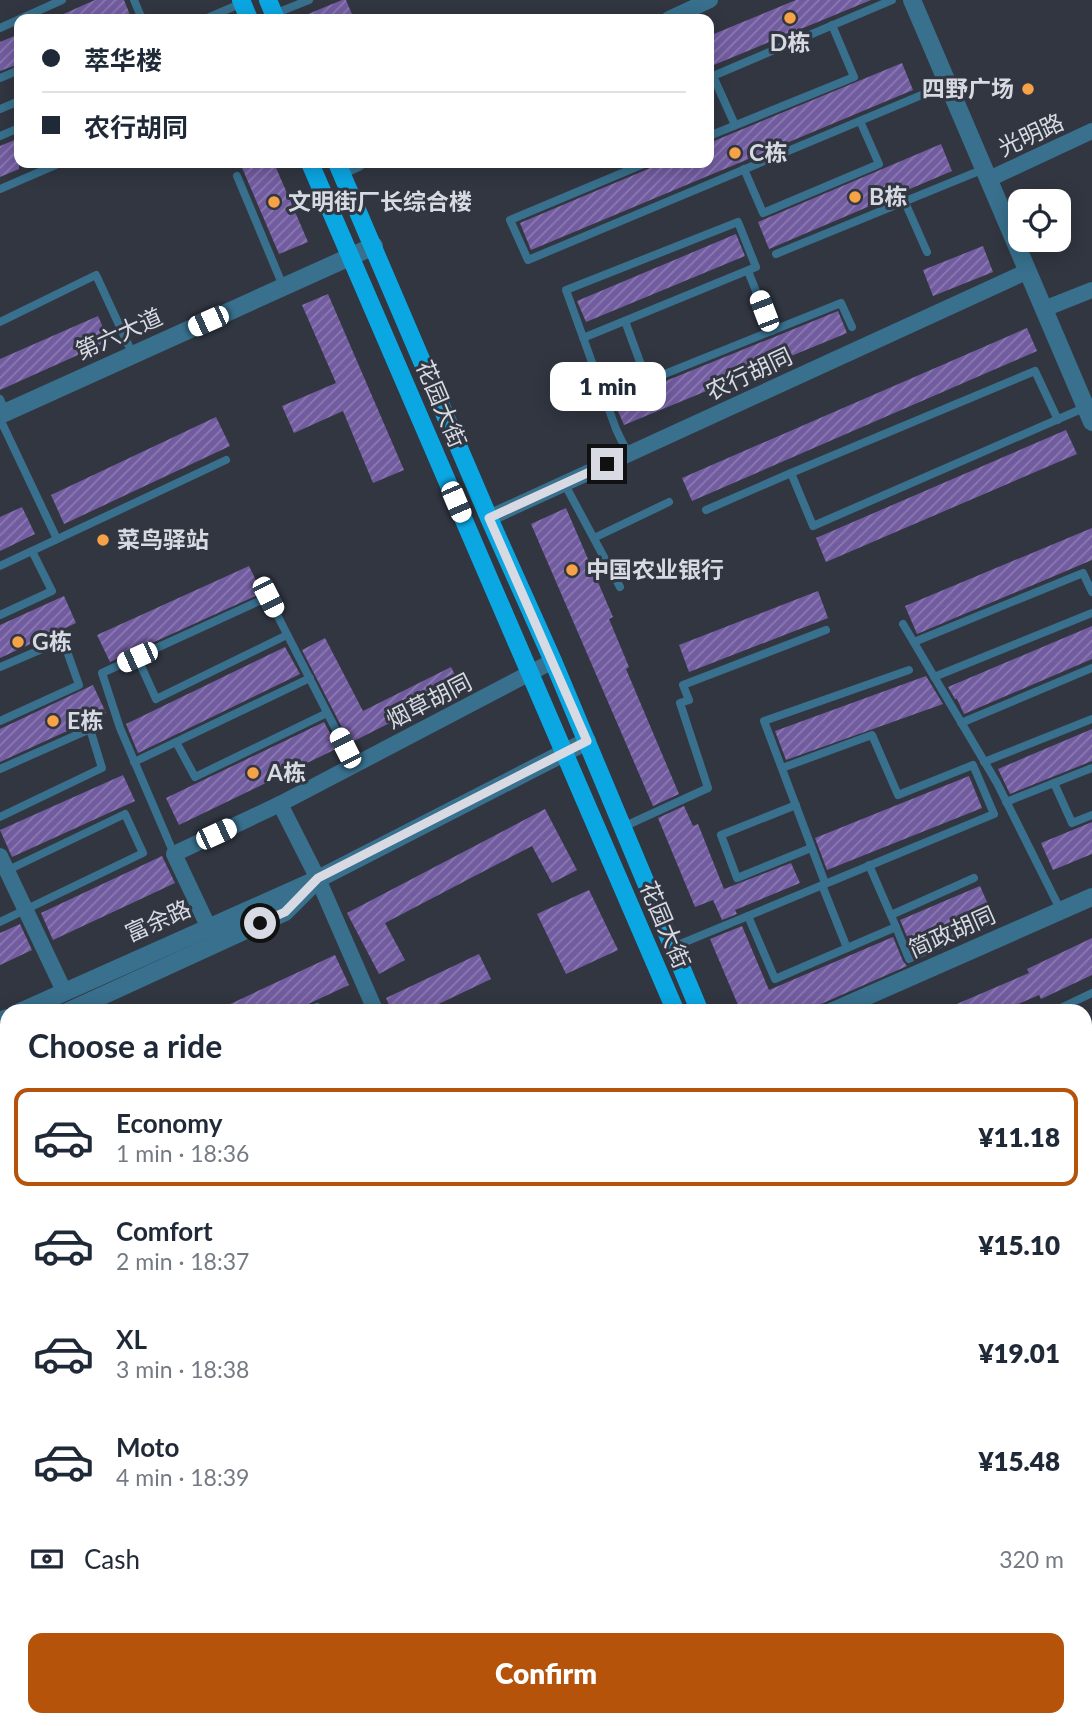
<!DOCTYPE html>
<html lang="en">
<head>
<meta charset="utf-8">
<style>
  :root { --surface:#fff; --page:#f2f2f3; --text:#1f2937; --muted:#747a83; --line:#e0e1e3; --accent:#b45309 }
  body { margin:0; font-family:Lato,"Noto Sans SC",sans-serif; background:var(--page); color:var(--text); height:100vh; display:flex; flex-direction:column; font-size:26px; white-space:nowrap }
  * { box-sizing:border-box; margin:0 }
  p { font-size:23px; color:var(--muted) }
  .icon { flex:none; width:38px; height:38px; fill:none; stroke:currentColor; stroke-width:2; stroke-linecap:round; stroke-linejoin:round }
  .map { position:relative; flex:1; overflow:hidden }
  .details { position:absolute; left:0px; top:1004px; width:1092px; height:723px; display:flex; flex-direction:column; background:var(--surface); border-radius:21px 21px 0 0; box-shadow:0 4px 18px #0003 }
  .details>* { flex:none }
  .top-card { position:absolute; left:14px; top:14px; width:700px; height:154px; border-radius:14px; box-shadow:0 4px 18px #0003; display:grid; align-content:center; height:154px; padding:0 28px; background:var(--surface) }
  .buttons { position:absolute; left:1008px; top:189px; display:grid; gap:14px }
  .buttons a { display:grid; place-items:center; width:63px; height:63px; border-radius:14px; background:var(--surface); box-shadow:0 4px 18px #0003; font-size:35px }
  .end { position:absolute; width:32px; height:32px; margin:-16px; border:9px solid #d7dae2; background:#111; box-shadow:0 0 0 4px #111 }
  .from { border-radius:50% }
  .bubble { position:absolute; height:49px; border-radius:14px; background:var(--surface); box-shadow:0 4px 18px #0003; font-size:23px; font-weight:800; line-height:49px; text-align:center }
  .car { position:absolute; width:21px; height:42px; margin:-21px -10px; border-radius:9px; box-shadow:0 0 5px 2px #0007; background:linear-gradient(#fff 24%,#345 0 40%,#fff 0 76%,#345 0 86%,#fff 0) }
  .top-card b { display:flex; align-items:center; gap:24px; height:66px; font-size:26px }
  .top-card b+b { border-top:2px solid var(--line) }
  .top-card i { width:18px; height:18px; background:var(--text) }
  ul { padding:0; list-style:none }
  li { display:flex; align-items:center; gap:21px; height:98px; margin:0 14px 10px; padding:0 14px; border:4px solid transparent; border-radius:14px }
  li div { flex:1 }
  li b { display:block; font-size:26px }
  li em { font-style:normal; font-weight:800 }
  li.on { border-color:var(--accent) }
  li>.icon { width:63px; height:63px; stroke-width:1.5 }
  h2 { padding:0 28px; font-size:32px; line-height:84px }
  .pay { display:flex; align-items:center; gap:18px; height:77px; padding:0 28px; font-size:26px }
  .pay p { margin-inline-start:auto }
  .action { display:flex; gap:14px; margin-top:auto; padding:14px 28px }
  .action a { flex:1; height:80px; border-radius:14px; background:var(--accent); color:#fff; font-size:28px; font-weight:800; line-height:80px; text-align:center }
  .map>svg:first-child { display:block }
  .building { fill:url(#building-hatch) }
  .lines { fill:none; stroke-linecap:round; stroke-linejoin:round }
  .service { stroke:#38708d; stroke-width:8 }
  .minor { stroke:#38708d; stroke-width:16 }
  .tertiary { stroke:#38708d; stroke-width:18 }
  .primary { stroke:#0ba7e3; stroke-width:18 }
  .route { stroke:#d7dae2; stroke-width:9 }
  .poi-dot { fill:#f6a247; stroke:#313641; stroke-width:2.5 }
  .labels { text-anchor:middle; stroke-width:6; stroke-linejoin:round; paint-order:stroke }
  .poi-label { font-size:23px; font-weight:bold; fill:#d7dae2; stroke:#313641; text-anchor:start }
  .street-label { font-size:23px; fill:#d7dae2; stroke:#313641 }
</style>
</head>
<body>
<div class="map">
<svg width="1092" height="1726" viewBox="0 0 1092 1726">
  <defs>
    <pattern id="building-hatch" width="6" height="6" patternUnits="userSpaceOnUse" patternTransform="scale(1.75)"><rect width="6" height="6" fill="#725ca0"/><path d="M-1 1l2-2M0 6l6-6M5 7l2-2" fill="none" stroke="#8c7ab1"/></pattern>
  </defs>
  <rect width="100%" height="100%" fill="#313641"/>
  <g class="building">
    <path d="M95,0H124L130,15L121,19H52Z"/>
    <path d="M342,0H346L354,19H296Z"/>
    <path d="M796,0H871L709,67V36Z"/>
    <path d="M19,34V64L0,71V42Z"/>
    <path d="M902,63L913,90L531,250L520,223L662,163H709V143Z"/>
    <path d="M19,138V169L0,177V146Z"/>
    <path d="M941,144L952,171L769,249L758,222Z"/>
    <path d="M240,163H274L308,242L279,254Z"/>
    <path d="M736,234L745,256L586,322L577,301Z"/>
    <path d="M983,246L993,272L933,296L923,270Z"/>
    <path d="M328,294L404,470L373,483L343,411L294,433L282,406L336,383L302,305Z"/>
    <path d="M838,311L847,333L624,425L614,402Z"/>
    <path d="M98,316L109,341L0,390V359Z"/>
    <path d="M1027,328L1037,351L692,501L682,478Z"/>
    <path d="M216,417L230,446L64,524L51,495Z"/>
    <path d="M1066,430L1077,454L826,562L816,538Z"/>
    <path d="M22,507L35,534L0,551V517Z"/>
    <path d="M566,508L613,617L609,619L629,667L626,669L679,794L653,806L531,524Z"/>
    <path d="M1092,528V560L917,634L905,606Z"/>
    <path d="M249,566L262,593L110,662L97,635Z"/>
    <path d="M818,591L828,618L689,672L679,645Z"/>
    <path d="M64,596L76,623L0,658V625Z"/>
    <path d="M1092,626V659L964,714L957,699H955L948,687Z"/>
    <path d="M325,638L363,711L451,667L461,687L350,743L302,650Z"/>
    <path d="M285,647L300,674L138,753L126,724Z"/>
    <path d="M926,676L943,704L786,760L775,731Z"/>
    <path d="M93,685L106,713L0,762V729Z"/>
    <path d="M324,722L338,748L179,825L166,798Z"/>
    <path d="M1092,729V761L1010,794L998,769Z"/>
    <path d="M123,775L135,801L12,857L0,830Z"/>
    <path d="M969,776L982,808L827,870L815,838Z"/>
    <path d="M684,806L693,826L698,824L724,889L791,863L800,883L735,910L737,914L722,920L713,900L695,907L658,818Z"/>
    <path d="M545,809L577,870L552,883L532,846L385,923L405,960L379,974L347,913Z"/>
    <path d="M1092,822V854L1053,870L1041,843Z"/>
    <path d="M162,856L175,883L53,940L41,913Z"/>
    <path d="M980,886L991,911L911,946L900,920Z"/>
    <path d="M589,890L618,950L566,974L537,914Z"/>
    <path d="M20,924L32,950L0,965V933Z"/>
    <path d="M742,926L769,990L893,937L903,961L907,966L803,1012H741L710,939Z"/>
    <path d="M1092,938V975L1041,999L1039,995L1000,1012H938L1029,973L1027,969Z"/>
    <path d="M479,954L491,979L422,1012H392L386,998Z"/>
    <path d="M335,955L349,985L291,1012H213Z"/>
  </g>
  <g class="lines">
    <g class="service">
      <path d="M134,0L142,19"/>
      <path d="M274,14L309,0"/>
      <path d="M205,19L242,3"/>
      <path d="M0,28L62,0"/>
      <path d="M0,78L19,70"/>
      <path d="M0,109L19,101"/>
      <path d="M735,125L713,76L892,0"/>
      <path d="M0,136L19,128"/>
      <path d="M709,136L854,77L832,25"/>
      <path d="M646,163L510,220L528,260L948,84"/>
      <path d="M744,169L763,213L879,164L860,121"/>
      <path d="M237,176L283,286"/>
      <path d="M0,189L60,163"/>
      <path d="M904,200L927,252"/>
      <path d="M776,254L984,169"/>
      <path d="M748,271L772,331"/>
      <path d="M625,321L647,381"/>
      <path d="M0,322L96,275L133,355"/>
      <path d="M583,338L756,267L738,222L566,290L616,429L628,454"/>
      <path d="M605,398L841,303L852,327"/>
      <path d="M0,399L6,413"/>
      <path d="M0,419L57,539"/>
      <path d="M1058,420L1035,371L791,473L813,526L1086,407"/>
      <path d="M564,483L620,587"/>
      <path d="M706,510L791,473"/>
      <path d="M594,538L669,502"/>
      <path d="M0,566L226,460"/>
      <path d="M0,615L52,591L32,551"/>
      <path d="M903,624L997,783L1061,911"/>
      <path d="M914,642L1083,573L1092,592"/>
      <path d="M137,657L156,699L287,635"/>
      <path d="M0,667L63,640L79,685L0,721"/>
      <path d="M934,677L1092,613"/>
      <path d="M961,723L1092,668"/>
      <path d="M176,742L195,777L327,713"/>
      <path d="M134,762L310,678"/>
      <path d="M984,762L1092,719"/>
      <path d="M0,769L90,729L102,768L0,817"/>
      <path d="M1054,783L1072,823L1092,815"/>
      <path d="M1006,802L1092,768"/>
      <path d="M796,805L721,835L737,878L811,848"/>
      <path d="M623,827L708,788L680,703L689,700L683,685L826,630"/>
      <path d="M174,854L120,728L102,673L268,597L354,765"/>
      <path d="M825,883L764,721L909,670"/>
      <path d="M822,885L847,948"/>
      <path d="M891,915L974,878"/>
      <path d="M748,916L775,979L896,927L869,865"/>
      <path d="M0,922L143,853L125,814L6,871"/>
      <path d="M896,927L909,959L993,919"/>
      <path d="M673,947L994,814L973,765L898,795L872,735L782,768"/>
      <path d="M308,1012L317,1007L319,1012"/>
      <path d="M1052,1012L1092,993"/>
      <path d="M1085,1063L1092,1060"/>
      <path d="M1092,1106L1088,1108L1092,1118"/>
      <path d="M1085,1132L1092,1129"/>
      <path d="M0,1154L7,1151"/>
      <path d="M1085,1172L1092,1182"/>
      <path d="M0,1208L7,1204"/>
      <path d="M0,1264L7,1261"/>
      <path d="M0,1301L7,1313"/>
      <path d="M1085,1460L1092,1457"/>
      <path d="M1085,1640L1092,1657"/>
      <path d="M910,1720L912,1726"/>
    </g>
    <g class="minor">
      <path d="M669,19L710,0"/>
      <path d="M341,171L358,163"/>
      <path d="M989,179L1092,131"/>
      <path d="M1044,309L1092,290"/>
      <path d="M489,518L1028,271"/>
      <path d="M280,804L318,879L376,1012"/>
      <path d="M0,856L64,991"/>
      <path d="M208,926L174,854L280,804L553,661"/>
      <path d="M0,1692L7,1690"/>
      <path d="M360,1720L362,1726"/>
      <path d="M686,1720L689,1726"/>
      <path d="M196,1726L210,1720"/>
    </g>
    <g class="tertiary">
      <path d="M912,0L1092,422"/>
      <path d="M0,415L374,246"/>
      <path d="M20,1012L318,879L587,741"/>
      <path d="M67,1012L285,912L311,886"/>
      <path d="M831,1012L1092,897"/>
      <path d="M0,1021L7,1018"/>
      <path d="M0,1043L7,1040"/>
      <path d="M1085,1286L1092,1280"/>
      <path d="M1085,1714L1092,1711"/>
      <path d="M1051,1726L1067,1720"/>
    </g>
    <g class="primary">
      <path d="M241,0L249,19"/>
      <path d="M268,0L276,19"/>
      <path d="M310,163L676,1012"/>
      <path d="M337,163L489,518L553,661L700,1012"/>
      <path d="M981,1720L984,1726"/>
      <path d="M1011,1720L1013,1726"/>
    </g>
  </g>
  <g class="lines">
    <path class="route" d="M260,923L285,912L318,878L587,741L489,518L607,464"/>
  </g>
  <g class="poi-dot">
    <circle cx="790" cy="18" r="7"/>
    <circle cx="1028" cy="89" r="7"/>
    <circle cx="735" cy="153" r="7"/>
    <circle cx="855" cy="197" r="7"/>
    <circle cx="274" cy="202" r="7"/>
    <circle cx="103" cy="540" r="7"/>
    <circle cx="572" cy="570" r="7"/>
    <circle cx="18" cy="642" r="7"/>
    <circle cx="53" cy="721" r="7"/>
    <circle cx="253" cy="773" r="7"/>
  </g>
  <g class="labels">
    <g class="poi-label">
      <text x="790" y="51" text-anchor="middle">D栋</text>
      <text x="1014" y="97" text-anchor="end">四野广场</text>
      <text x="749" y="161">C栋</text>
      <text x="869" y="205">B栋</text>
      <text x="288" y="210">文明街厂长综合楼</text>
      <text x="117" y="548">菜鸟驿站</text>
      <text x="586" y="578">中国农业银行</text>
      <text x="32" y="650">G栋</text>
      <text x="67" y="729">E栋</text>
      <text x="267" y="781">A栋</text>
    </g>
    <g class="street-label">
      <text transform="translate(1031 135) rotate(-25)" y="8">光明路</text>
      <text transform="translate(119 334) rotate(-24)" y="8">第六大道</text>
      <text transform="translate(749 374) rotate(-25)" y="8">农行胡同</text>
      <text transform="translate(441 404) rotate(67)" y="8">花园大街</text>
      <text transform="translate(429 701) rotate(-27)" y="8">烟草胡同</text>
      <text transform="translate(158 921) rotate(-24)" y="8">富余路</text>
      <text transform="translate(665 925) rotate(67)" y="8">花园大街</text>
      <text transform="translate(952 932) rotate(-24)" y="8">简政胡同</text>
    </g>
  </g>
</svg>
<div class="buttons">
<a><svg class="icon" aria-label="locate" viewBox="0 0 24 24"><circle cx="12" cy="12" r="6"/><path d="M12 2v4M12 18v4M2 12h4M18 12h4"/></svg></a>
</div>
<i class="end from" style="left:260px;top:923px"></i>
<i class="end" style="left:607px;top:464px"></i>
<div class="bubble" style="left:550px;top:362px;width:116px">1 min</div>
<i class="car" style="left:764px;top:311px;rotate:339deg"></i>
<i class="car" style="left:208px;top:321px;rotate:246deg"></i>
<i class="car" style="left:456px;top:502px;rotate:157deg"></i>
<i class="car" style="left:268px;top:597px;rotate:153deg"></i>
<i class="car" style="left:137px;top:657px;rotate:246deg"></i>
<i class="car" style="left:345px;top:748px;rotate:333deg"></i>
<i class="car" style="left:216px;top:834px;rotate:65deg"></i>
<div class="top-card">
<b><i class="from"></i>萃华楼</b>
<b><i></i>农行胡同</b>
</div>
<section class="details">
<h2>Choose a ride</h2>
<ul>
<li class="on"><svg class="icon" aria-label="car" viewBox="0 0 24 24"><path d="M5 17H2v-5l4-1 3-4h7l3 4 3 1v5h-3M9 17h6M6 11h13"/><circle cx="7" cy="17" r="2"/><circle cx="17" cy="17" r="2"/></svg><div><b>Economy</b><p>1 min · 18:36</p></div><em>¥11.18</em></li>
<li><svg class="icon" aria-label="car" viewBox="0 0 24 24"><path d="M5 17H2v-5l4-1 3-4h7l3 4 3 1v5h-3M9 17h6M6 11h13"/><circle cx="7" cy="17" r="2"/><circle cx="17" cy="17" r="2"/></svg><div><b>Comfort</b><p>2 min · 18:37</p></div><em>¥15.10</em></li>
<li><svg class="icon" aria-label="car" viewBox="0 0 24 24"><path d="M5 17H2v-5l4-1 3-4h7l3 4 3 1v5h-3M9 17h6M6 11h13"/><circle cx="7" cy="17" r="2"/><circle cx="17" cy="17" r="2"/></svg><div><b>XL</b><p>3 min · 18:38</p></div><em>¥19.01</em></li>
<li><svg class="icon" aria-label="car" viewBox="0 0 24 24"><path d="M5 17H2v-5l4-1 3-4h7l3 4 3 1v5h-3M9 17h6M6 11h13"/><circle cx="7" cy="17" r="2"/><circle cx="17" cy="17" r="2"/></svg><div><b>Moto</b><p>4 min · 18:39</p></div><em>¥15.48</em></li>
</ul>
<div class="pay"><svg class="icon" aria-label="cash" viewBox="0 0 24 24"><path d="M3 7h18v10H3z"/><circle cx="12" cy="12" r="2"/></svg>Cash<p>320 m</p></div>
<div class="action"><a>Confirm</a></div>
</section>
</div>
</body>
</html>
